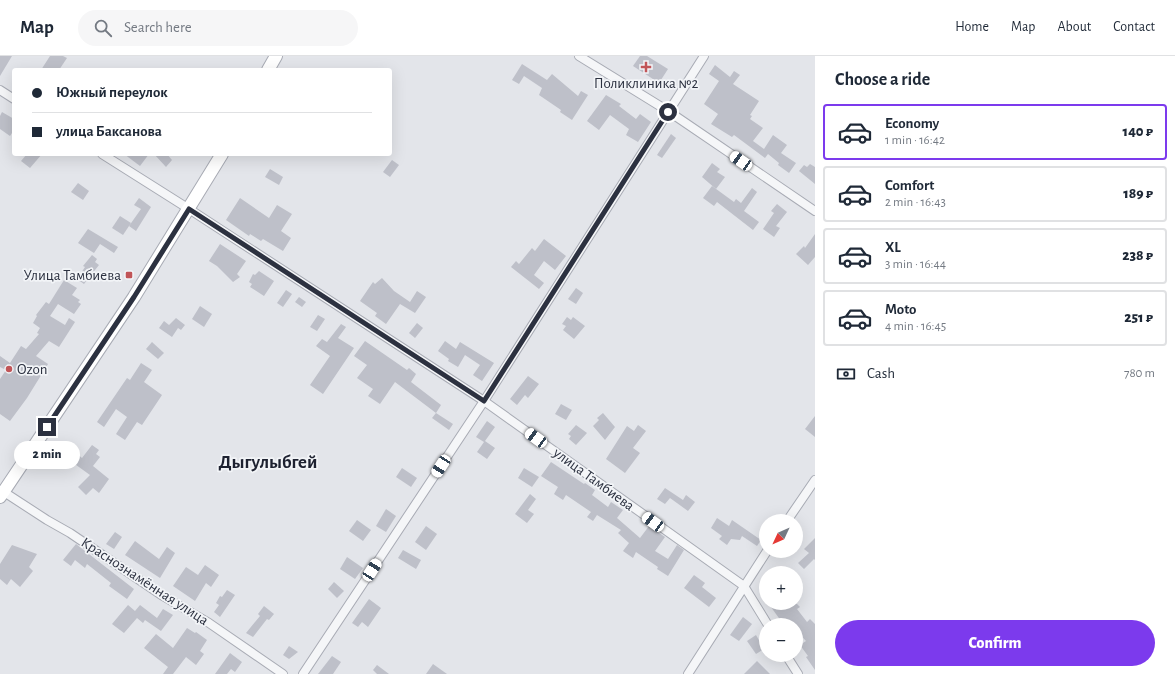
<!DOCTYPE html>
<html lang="en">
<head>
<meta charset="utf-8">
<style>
  :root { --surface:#fff; --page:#f6f6f7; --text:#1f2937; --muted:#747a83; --line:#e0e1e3; --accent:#7c3aed }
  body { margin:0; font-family:"Alegreya Sans",sans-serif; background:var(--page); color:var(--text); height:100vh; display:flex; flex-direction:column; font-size:15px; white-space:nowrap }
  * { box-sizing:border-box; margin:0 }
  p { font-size:13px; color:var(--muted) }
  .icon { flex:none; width:22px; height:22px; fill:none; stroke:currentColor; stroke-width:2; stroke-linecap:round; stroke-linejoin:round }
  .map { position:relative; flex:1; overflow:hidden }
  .sheet { display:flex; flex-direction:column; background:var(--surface); width:360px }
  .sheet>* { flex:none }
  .banner { position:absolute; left:12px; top:12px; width:380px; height:88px; border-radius:4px; box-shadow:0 4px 16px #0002; display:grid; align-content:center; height:88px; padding:0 20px; background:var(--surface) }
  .needle { width:26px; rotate:226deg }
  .controls { position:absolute; left:759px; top:458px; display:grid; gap:8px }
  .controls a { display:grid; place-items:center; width:44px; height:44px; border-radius:50%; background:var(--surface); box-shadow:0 4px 16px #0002; font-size:20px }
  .end { position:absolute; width:18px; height:18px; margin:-9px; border:5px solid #2c3140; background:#fff; box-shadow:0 0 0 2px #fff }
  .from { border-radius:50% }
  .bubble { position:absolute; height:28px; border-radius:14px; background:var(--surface); box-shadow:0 4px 16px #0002; font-size:13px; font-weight:800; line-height:28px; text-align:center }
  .car { position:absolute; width:12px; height:24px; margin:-12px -6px; border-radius:5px; box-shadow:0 0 3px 1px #0007; background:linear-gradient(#fff 24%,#345 0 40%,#fff 0 76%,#345 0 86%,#fff 0) }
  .banner b { display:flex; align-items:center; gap:14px; height:38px; font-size:15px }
  .banner b+b { border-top:1px solid var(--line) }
  .banner i { width:10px; height:10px; background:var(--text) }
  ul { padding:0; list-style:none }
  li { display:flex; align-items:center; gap:12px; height:56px; margin:0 8px 6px; padding:0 12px; border:2px solid var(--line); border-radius:4px }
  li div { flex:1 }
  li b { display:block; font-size:15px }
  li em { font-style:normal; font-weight:800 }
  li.selected { border-color:var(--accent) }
  li>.icon { width:36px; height:36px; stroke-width:1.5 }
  h2 { padding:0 20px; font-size:18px; line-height:48px }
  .pay { display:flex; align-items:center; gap:10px; height:44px; padding:0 20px; font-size:15px }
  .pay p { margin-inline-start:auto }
  .button { display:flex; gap:8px; margin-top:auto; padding:8px 20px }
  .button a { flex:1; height:46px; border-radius:24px; background:var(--accent); color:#fff; font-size:16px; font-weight:800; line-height:46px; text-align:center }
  header { display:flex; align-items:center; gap:24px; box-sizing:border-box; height:56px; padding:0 20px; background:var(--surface); border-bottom:1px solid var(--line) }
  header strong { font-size:19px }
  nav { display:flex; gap:22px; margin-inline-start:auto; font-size:14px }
  .search { width:280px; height:36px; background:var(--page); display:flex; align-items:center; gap:10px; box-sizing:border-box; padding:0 14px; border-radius:22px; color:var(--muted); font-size:15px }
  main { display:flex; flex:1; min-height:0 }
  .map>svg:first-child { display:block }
  .building { fill:#bec0c9 }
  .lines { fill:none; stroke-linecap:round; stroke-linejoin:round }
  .minor-casing { stroke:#a8abb4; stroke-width:10 }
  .secondary-casing { stroke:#a8abb4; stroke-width:14 }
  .minor { stroke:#f5f6f8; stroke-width:8 }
  .secondary { stroke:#fff; stroke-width:12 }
  .route { stroke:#2c3140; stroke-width:5 }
  .poi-dot { fill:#c15558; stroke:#f2f4f7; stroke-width:1.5 }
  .labels { text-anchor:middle; stroke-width:3.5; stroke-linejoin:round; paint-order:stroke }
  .poi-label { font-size:15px; fill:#2c3140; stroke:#f2f4f7 }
  .street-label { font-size:15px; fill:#2c3140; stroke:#f2f4f7 }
  .district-label { font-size:19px; font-weight:bold; fill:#1e2231; stroke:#f2f4f7 }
</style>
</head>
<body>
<header>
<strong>Map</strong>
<div class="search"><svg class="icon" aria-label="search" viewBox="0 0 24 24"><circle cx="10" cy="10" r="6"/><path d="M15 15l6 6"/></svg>Search here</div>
<nav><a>Home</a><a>Map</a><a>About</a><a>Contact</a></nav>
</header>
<main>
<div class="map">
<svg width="815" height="618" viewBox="0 0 815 618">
  <rect width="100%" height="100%" fill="#e3e5ea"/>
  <g class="building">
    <path d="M0,0H12L0,20Z"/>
    <path d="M50,0H63L67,2L59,14H41Z"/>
    <path d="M640,0H647L668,13L659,27L633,10Z"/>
    <path d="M522,8L547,24L552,18L578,40L581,35L588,39L572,64L560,56L561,54L539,39L542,32L524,20L519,28L512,24Z"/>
    <path d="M715,9L730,21L734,15L740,19L733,28L759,45L750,59L752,60L750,63L763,72L753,85L764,93L773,79L787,89L781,97L796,107L789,117L778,109L779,107L768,98L765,102L734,79L732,81L711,68L718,58L704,48L719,25L709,18Z"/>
    <path d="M606,39L621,48L619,50L636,63L640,58L651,66L638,86L626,79L629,73L610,59L599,74L587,65Z"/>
    <path d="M2,56L14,63V74L10,80L0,73V60Z"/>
    <path d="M671,78L676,82L662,102L657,99Z"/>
    <path d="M27,98H42L30,112L21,105Z"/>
    <path d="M124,98H149L140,110Z"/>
    <path d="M154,98H167L172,104L166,111Z"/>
    <path d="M392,104L399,109L390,121L383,116Z"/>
    <path d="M712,107L720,113L717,116L725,121L716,133L702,121Z"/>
    <path d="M810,108L815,111V128L799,115L804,109L807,111Z"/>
    <path d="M270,113L283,121L279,129L265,121Z"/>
    <path d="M78,127L89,135L83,144L71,136Z"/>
    <path d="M712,130L734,146L736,143L741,147L752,132L757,136L744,155L759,166L753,174L717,146L714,150L703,142Z"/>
    <path d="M139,142L151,151L136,175L129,170L141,153L134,149Z"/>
    <path d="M240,142L269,162L277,149L292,158L281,175L291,182L283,195L263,183L261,185L250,178L249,180L226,164Z"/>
    <path d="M777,148L787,156L776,170L780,172L774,181L763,173L774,157L771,155Z"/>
    <path d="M120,160L131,167L123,179L112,172Z"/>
    <path d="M88,173L118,191L114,197L100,188L94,197L78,187Z"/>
    <path d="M815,178V201L808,209L796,198L804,190L805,192Z"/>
    <path d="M544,183L566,200L555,214L544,205L534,219L544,227L539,233L511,211L516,205L519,208L532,192L535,195Z"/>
    <path d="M220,188L246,205L237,218L240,221L233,226L217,210L209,205Z"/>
    <path d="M92,199L97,203L95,206L99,209L84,228L77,223L85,211L83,210Z"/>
    <path d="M259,215L274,225L264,240L250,231L252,228L249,226L253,218L255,219Z"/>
    <path d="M382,222L394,235L410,246L417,235L426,241L415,257L400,248L386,268L375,260L377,257L360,245L373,226L375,228Z"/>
    <path d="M64,224L77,232L72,239L80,244L78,246L81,248L74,258L58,248L50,260L65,269L69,262L75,266L59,291L49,285L36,300L48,308L27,342L10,365L0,358V323L6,314L0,311V300L10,307L21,290L26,293L39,278L37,277L40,272L33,267L37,260L36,259L46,246L49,248Z"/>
    <path d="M576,232L583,237L576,248L568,243Z"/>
    <path d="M286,234L292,238L283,251L277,247Z"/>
    <path d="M299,241L306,246L302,251L295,246Z"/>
    <path d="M200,250L212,258L204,271L192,263Z"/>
    <path d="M318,259L325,263L317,275L310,271Z"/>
    <path d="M567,261L571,264L573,261L585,270L574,283L563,274L566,270L562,268Z"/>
    <path d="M176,262L185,269L181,274L178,272L172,281L159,272L164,265L169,269Z"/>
    <path d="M417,267L423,272L415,282L409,277Z"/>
    <path d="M341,268L346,271L338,282L354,292L323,338L310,329L330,300L316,290L322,283L327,286Z"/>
    <path d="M365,285L407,314L409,312L416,318L411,326L441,349L436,357L395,326L380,348L368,340L373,333L357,322L367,309L354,300Z"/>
    <path d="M445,285L456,293L460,286L494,307L482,325L473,319L480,309L465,299L458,311L448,305L449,303L438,295Z"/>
    <path d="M152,286L164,297L158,303L146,293Z"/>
    <path d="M141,307L152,314L144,326L162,339L142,369L137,366L125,384L116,378L127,361L116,353L104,371L97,366L127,322L130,324Z"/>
    <path d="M528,320L539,328L528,342L525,339L517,349L510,343Z"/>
    <path d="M561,348L572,354L566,364L555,358Z"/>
    <path d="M436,357L453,368L449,374L432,362Z"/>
    <path d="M603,357L615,371L605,384L593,370L599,364L597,362Z"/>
    <path d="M815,360V381L805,373Z"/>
    <path d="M487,365L495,371L485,385L495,392L487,403L477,396L484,386L476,381Z"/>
    <path d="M576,369L587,377L576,389L569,383L571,380L568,378Z"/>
    <path d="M638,369L646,375L633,392L640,397L625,417L606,403L627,370L634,375Z"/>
    <path d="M92,389L99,394L96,398L100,401L93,410L109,423L99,437L93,432L86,439L78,431L90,419L72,406L77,398L82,402Z"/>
    <path d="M551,406L584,428L585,427L595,434L592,439L608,451L611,446L623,454L617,462L640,482L649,470L665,481L655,495L668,503L677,489L684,494L668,520L657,513L658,511L636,496L633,502L623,495L629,487L618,477L621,474L597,459L593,465L587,461L591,456L566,439L563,444L554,438L558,431L541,420Z"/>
    <path d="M402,412L417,422L411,431L396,421Z"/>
    <path d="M524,412L539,421L532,431L518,422Z"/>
    <path d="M665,432L683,444L686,439L695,446L688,455L670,442L665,448L657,443Z"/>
    <path d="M530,438L536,443L528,454L534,458L527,467L515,458Z"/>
    <path d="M386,453L396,460L386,476L376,470Z"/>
    <path d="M717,462L729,470L732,464L761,484L757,490L742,480L740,484L731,483L727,489L719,483L722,480L711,472Z"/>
    <path d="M357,464L371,474L363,485L349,475Z"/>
    <path d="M426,470L437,478L426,494L415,486Z"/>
    <path d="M115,476L122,481L114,493L106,488Z"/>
    <path d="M815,482V504L814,503L804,513L798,507L809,497L804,493Z"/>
    <path d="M135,485L159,503L167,491L175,497L160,522L125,499Z"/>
    <path d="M76,488L134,533L127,543L109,530L111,527L87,508L85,512L75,504L71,510L63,504Z"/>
    <path d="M12,489L37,498L29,511L33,515L20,531L11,523L7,529L0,523V508Z"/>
    <path d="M403,494L421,504L416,513L398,502Z"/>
    <path d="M347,501L363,512L355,523L340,513Z"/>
    <path d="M205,509L219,519L211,531L206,527L195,545L173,530L186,511L198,519Z"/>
    <path d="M694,519L705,527L702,531L716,542L709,551L684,532Z"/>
    <path d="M334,526L344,535L337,542L328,533Z"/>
    <path d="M227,534L235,539L220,561L214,556L219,549L216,547L220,540L222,541Z"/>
    <path d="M369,543L381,552L368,571L362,566L358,571L352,567Z"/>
    <path d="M768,547H796L800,551L797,553L807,566L810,563L815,568V614L806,601L808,600L800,589L806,585L796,574V569H784Z"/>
    <path d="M128,549L135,555L140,549L157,562L163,553L173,559L161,575L145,564L143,567L137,562L124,577L112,568Z"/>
    <path d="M264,550L274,558L269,564L267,563L253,581L246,577L260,560L258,558Z"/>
    <path d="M743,561L752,568L739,585L730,579Z"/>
    <path d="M187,572L195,577L196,576L207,584L200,595L204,598L196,609L186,601L173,618H163L168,611L144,592L156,578L173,592Z"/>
    <path d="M756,579L764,593L756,598L747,585Z"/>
    <path d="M289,590L298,596L289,603L283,599Z"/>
    <path d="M230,597L242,606L235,616L231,613L227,618H215Z"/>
    <path d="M332,600L341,606L333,618H318Z"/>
    <path d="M757,605L770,618H744Z"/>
    <path d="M433,608L447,618H426Z"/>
    <path d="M377,609L389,618H377L373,614Z"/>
  </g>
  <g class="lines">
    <defs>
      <g id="minor">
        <path d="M579,0L668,55L815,155"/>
        <path d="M0,34L14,43"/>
        <path d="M102,98L189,153L484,345L744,530L768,569"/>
        <path d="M4,436L47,464L70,477L163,540L209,567L283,618"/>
        <path d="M787,465L815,424"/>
        <path d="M786,599L798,618"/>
        <path d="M303,618L484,345L704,0"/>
        <path d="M688,618L767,495"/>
      </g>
      <g id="secondary">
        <path d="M268,14L276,0"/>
        <path d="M0,441L134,241L222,98"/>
      </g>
    </defs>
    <use href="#minor" class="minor-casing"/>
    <use href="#secondary" class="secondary-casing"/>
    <use href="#minor" class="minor"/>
    <use href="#secondary" class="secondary"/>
  </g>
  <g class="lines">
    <path class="route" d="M47,371L134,241L189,153L484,345L668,56"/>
  </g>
  <g class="poi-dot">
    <path d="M644 5h4v4h4v4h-4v4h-4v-4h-4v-4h4z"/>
    <rect x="125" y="215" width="8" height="8" rx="2"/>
    <circle cx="9" cy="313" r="4"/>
  </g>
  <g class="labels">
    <g class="poi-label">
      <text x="646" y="32">Поликлиника №2</text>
      <text x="121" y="224" text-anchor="end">Улица Тамбиева</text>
      <text x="17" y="318" text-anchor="start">Ozon</text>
    </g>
    <g class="street-label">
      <text transform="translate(594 423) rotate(36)" y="5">улица Тамбиева</text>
      <text transform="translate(145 525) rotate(33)" y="5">Краснознамённая улица</text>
    </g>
    <g class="district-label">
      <text x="268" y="412">Дыгулыбгей</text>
    </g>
  </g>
</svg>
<div class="controls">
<a><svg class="needle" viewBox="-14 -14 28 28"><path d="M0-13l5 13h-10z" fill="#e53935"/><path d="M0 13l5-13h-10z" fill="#747a83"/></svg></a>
<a>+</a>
<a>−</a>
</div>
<i class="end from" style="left:668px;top:56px"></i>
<i class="end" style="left:47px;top:371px"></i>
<div class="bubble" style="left:14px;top:385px;width:66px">2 min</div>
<i class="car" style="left:741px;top:105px;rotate:304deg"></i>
<i class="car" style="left:536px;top:382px;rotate:306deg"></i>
<i class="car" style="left:441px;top:410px;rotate:213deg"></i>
<i class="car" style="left:653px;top:466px;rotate:306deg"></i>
<i class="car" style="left:372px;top:514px;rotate:33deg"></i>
<div class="banner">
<b><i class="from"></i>Южный переулок</b>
<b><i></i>улица Баксанова</b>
</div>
</div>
<section class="sheet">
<h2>Choose a ride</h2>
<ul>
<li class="selected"><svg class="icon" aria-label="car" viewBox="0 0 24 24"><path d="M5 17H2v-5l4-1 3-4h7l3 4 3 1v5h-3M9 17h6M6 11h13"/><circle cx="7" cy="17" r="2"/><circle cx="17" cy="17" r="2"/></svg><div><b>Economy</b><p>1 min · 16:42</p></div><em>140 ₽</em></li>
<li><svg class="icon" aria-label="car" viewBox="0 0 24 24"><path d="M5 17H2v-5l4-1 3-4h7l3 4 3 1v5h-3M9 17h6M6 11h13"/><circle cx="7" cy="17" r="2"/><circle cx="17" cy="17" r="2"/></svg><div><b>Comfort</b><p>2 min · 16:43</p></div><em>189 ₽</em></li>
<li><svg class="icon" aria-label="car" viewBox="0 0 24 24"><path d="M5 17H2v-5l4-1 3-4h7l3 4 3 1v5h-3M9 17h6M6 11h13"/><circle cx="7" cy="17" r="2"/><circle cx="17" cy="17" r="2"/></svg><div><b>XL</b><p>3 min · 16:44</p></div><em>238 ₽</em></li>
<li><svg class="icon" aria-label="car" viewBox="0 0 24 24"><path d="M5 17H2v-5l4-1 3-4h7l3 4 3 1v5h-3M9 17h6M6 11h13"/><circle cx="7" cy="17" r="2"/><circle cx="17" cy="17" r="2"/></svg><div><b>Moto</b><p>4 min · 16:45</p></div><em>251 ₽</em></li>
</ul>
<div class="pay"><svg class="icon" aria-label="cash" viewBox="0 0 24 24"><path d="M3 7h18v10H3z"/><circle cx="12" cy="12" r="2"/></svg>Cash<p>780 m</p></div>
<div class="button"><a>Confirm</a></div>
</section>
</main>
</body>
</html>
